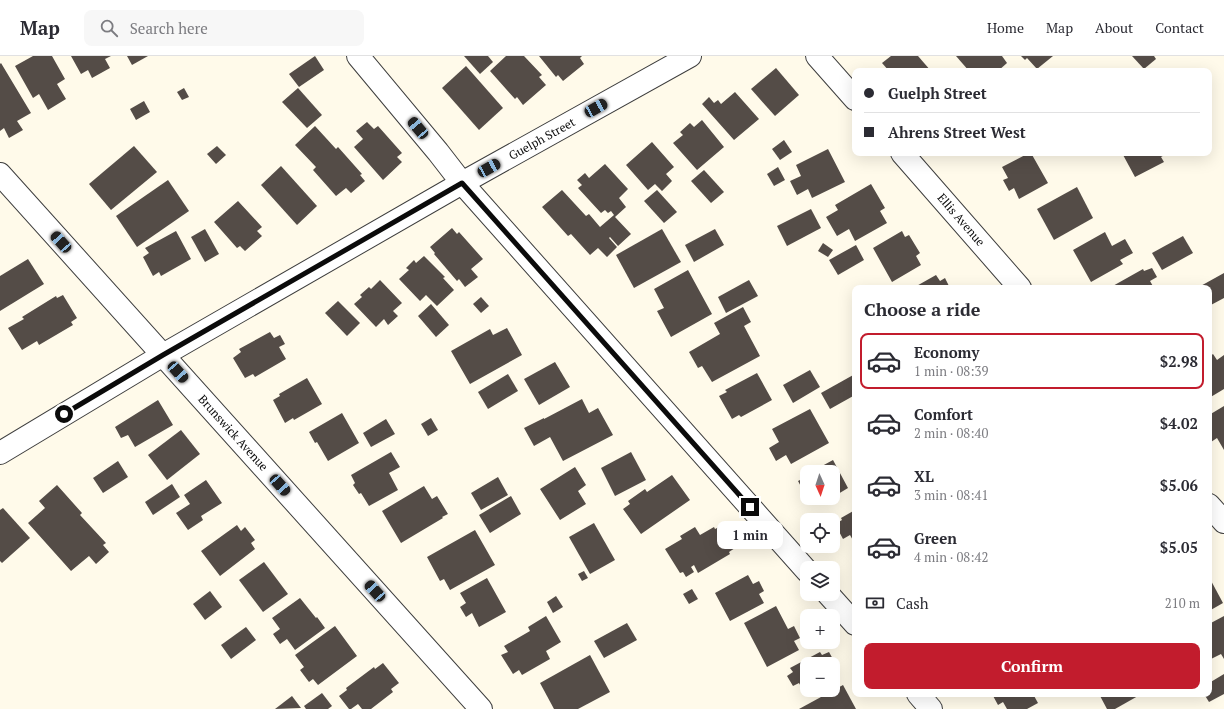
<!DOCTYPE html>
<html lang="en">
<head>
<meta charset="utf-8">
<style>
  :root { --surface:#fff; --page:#f7f7f7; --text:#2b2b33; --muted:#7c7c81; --line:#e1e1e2; --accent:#c21c2d }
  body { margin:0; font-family:"PT Serif",serif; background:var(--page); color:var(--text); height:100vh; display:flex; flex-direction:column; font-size:15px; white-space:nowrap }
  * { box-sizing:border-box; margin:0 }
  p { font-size:13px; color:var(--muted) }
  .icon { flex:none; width:22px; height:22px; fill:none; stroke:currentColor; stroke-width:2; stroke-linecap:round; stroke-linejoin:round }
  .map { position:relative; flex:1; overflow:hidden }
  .panel { position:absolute; left:852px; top:229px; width:360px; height:412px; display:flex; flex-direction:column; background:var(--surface); border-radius:8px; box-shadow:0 4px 16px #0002 }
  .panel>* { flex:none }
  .hud { position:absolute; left:852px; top:12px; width:360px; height:88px; border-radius:8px; box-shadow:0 4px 16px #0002; display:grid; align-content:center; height:88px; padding:0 12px; background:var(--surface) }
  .needle { width:26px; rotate:177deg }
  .buttons { position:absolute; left:800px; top:409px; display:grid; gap:8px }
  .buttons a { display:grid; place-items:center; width:40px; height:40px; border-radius:8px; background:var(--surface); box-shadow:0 4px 16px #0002; font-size:20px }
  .end { position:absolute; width:18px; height:18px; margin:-9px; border:5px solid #0b0b0b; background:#fff; box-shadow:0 0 0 2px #fff }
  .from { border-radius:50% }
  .bubble { position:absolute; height:28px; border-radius:8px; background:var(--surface); box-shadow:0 4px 16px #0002; font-size:13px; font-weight:600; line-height:28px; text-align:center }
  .car { position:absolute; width:12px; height:24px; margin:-12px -6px; border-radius:5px; box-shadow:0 0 3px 1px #0007; background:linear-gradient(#222 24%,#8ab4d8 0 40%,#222 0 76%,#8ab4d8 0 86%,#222 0) }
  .hud b { display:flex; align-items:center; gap:14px; height:38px; font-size:15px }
  .hud b+b { border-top:1px solid var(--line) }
  .hud i { width:10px; height:10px; background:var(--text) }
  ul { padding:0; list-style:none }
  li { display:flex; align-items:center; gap:12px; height:56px; margin:0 8px 6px; padding:0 4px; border:2px solid transparent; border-radius:8px }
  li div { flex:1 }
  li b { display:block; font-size:15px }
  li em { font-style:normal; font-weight:600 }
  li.current { border-color:var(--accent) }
  li>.icon { width:36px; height:36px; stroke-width:1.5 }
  h2 { padding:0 12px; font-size:18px; line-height:48px }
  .pay { display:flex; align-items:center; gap:10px; height:44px; padding:0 12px; font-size:15px }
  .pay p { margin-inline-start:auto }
  .cta { display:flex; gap:8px; margin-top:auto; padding:8px 12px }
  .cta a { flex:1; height:46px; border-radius:8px; background:var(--accent); color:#fff; font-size:16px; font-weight:600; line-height:46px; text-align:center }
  header { display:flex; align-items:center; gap:24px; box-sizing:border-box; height:56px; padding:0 20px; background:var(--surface); border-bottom:1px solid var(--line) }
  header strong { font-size:19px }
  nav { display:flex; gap:22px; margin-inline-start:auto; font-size:14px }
  .search { width:280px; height:36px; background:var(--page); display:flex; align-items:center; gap:10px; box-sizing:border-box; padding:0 14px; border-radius:8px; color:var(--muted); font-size:15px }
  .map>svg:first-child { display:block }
  .building { fill:#544c47 }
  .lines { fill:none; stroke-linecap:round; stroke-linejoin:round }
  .minor-casing { stroke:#3e3e3e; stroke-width:24 }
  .minor { stroke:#fff; stroke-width:22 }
  .route { stroke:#0b0b0b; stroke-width:5 }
  .labels { text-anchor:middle; stroke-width:4; stroke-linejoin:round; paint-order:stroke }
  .street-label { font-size:12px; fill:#0b0b0b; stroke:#fff }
</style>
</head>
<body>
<header>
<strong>Map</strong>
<div class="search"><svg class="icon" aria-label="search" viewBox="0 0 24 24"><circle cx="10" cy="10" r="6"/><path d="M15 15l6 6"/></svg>Search here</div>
<nav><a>Home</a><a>Map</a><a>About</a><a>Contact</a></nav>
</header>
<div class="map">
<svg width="1224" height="653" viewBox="0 0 1224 653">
  <rect width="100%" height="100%" fill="#fffaea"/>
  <g class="building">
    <path d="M33,0H52L65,23L57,28L66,43L48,54L39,38L33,42L15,10Z"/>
    <path d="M71,0H111L105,3L110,12L92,22L88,14L81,18Z"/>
    <path d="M127,0H148L132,9Z"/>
    <path d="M315,0L324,14L299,31L289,18Z"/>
    <path d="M464,0H488L493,6L480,18Z"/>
    <path d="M506,0H524L542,19L539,21L546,29L523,49L517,41L515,43L490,15Z"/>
    <path d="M539,0H582L580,2L584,8L563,25L558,19L556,21Z"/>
    <path d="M891,0H918L931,15H889L882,7Z"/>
    <path d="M956,0H1002L1007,7L998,15H969Z"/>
    <path d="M1021,0H1053L1037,13L1027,2L1025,4Z"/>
    <path d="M1132,0H1154L1156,3L1144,13Z"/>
    <path d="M1,7L31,57L17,65L23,74L9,82L4,72L0,75V8Z"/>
    <path d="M466,10L503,52L479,74L442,32Z"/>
    <path d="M776,12L799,39L775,60L751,33Z"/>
    <path d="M184,32L189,41L182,44L177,36Z"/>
    <path d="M298,32L322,59L307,72L282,46Z"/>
    <path d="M735,36L759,63L734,84L702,48L709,41L714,47L718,44L721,48Z"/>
    <path d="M144,45L150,56L136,64L130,53Z"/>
    <path d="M702,64L724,91L697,114L673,87L683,79L680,76L690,67L694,71Z"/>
    <path d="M367,66L374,73L378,70L402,97L397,101L402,106L383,124L354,91L363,83L356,75Z"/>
    <path d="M315,70L336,93L338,91L362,118L360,119L365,125L351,137L346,132L336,140L313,114L316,111L295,89Z"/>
    <path d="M784,84L792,96L780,104L772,93Z"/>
    <path d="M652,86L674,111L666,118L672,125L662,135L655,128L648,134L626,109Z"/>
    <path d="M134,90L157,116L111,154L89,128Z"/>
    <path d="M217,90L226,99L216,108L207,98Z"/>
    <path d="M828,93L845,126L812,142L808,133L797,139L790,125L801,120L796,109Z"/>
    <path d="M1029,97H1031L1048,127L1019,143L1014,132L1009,135L1003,124L1008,122L1002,111Z"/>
    <path d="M1122,97H1168L1161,101L1164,106L1135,121Z"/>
    <path d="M605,108L628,133L619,142L626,151L615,161L631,178L618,190L610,181L609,182L617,191L607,201L598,192L590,199L571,178L568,180L542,151L562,134L586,160L589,158L600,171L614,159L611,155L608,157L605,154L601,157L578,132L582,129L577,124L585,117L589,122Z"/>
    <path d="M281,110L317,150L297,169L261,129Z"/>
    <path d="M778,111L785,124L774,130L767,118Z"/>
    <path d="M704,114L724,136L711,147L691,125Z"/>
    <path d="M168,124L189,155L137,191L116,160Z"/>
    <path d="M871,128L885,152L880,155L887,167L855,185L849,173L837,180L826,161L838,154L835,149Z"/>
    <path d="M1077,131L1093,162L1054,184L1037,153Z"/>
    <path d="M657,134L677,156L664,167L644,145Z"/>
    <path d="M238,145L262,171L257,175L262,180L245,195L240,190L237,192L214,166Z"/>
    <path d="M811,153L821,172L787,190L777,170Z"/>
    <path d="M452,172L457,178L459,176L483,203L471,213L478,221L465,231L459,223L457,225L434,198L435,197L430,191Z"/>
    <path d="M205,173L219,198L205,206L191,181Z"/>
    <path d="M662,173L681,206L634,232L616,199Z"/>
    <path d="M715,173L724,189L694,206L685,189Z"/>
    <path d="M176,175L191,203L161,220L159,216L153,220L143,201L149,197L145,192Z"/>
    <path d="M902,175L905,181L909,179L920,197L916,200L921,209L892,226L873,192Z"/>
    <path d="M1105,176L1112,190L1125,183L1133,197L1120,204L1123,208L1091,226L1073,194Z"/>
    <path d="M1183,180L1193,197L1162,214L1152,197Z"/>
    <path d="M823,187L833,194L828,201L818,195Z"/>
    <path d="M856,189L864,204L838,219L829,204Z"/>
    <path d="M424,200L445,221L443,222L454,234L437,250L426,239L420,245L399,223L409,214L406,212L414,204L416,207Z"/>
    <path d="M28,203L44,228L0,255V220Z"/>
    <path d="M1152,212L1157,221L1150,225L1154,232H1111V231L1143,213L1144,215Z"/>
    <path d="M688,214L712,258L671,281L657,255L664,252L654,233Z"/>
    <path d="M1224,217V242L1209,250V232H1197Z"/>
    <path d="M936,219L940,225L945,222L950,232H913Z"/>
    <path d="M380,224L402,247L393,255L398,260L388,269L384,263L376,271L354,248L362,241L360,239L369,231L371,233Z"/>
    <path d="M749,224L758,240L726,257L718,241Z"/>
    <path d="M63,239L77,262L71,266L73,269L39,289L37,285L22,294L8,272L24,263L22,261L56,240L57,242Z"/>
    <path d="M481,241L489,250L481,257L473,248Z"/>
    <path d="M338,245L360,267L347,280L325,257Z"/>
    <path d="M431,248L449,269L436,281L418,260Z"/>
    <path d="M743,251L751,266L744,270L760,300L712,326L702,310L698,312L689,296L720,278L714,267Z"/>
    <path d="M507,272L522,299L470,328L451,295L490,273L493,279Z"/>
    <path d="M270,276L274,282L280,279L285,288L279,291L286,303L255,321L253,318L245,322L233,302L241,296L239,293Z"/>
    <path d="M1213,298L1217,304L1224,299V333L1209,342V301Z"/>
    <path d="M555,306L570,331L539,349L524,323Z"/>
    <path d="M810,314L820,331L793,347L783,329Z"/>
    <path d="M757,317L772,344L741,361L739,359L732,363L719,340L727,336L725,334Z"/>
    <path d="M508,318L518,335L488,353L478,336Z"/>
    <path d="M855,318V339L830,353L821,337Z"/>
    <path d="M307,322L322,348L294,364L293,362L285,367L273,344L280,340L279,338Z"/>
    <path d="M582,343L589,357L598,352L613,379L563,405L550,381L534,390L524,372L544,362V363Z"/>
    <path d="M158,344L173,369L135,391L128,379L121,382L115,371Z"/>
    <path d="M1224,350V394L1217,382L1211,386L1209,382V374L1212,372L1209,368V359Z"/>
    <path d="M810,353L829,387L791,408L786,399L776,405L769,392L779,386L772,373Z"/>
    <path d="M342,357L359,387L328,405L317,386L315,387L309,376Z"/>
    <path d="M431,362L438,374L428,380L421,368Z"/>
    <path d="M386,363L395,378L371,391L363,377Z"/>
    <path d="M181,374L200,398L167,424L148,399Z"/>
    <path d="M391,396L400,411L389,417L398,434L369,450L361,437L359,438L353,429L355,427L351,419Z"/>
    <path d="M631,396L646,424L615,440L601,412Z"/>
    <path d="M833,404L848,432L833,441V416H811Z"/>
    <path d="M118,405L128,421L103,437L93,422Z"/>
    <path d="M575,411L586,429L578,435L586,448L560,464L540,433Z"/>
    <path d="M807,418V436L805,438L798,425L804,422L803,420Z"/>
    <path d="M672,419L690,444L641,478L623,453L630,448L628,445L645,433L647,436Z"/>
    <path d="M498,421L508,439L481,454L471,437Z"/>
    <path d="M206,424L222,447L201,460L203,464L188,474L176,457L190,448L184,439Z"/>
    <path d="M172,428L180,441L153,459L145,446Z"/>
    <path d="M57,429L82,457L80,459L106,487L103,489L109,496L96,508L89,500L71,515L28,467L45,452L39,445Z"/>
    <path d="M424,430L432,443L437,440L448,458L442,461L443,462L401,487L382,455Z"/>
    <path d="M511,440L521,458L490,477L479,459Z"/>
    <path d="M815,442H830L818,448Z"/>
    <path d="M3,452L30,482L2,507L0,505V454Z"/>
    <path d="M855,454V488L850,479L843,483L835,468L842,464L841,462Z"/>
    <path d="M594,467L615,504L590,518L569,481Z"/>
    <path d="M237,469L241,475L245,471L255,484L251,487L255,493L220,520L201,495Z"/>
    <path d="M721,470L735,492L729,496L730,498L698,517L694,509L691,511L694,516L686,521L683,516L680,517L665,493L682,483L680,480L695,471L700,479L714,471L715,473Z"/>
    <path d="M475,474L495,509L450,534L444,523L440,525L427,501Z"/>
    <path d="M264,506L288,538L263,556L239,524Z"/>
    <path d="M584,515L588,522L582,525L578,518Z"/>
    <path d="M748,519L753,528L759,525L764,535L759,538L764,547L730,565L715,537Z"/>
    <path d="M1209,521L1223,547L1209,555Z"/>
    <path d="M487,522L506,556L479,571L472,557L466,561L460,551L466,547L460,537Z"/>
    <path d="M692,533L698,543L689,548L683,538Z"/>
    <path d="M210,535L222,551L205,564L193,548Z"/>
    <path d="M556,540L563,551L553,557L547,546Z"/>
    <path d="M300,542L316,562L317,561L325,572L295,594L287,583L280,588L273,578L280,573L272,562Z"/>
    <path d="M776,550L788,573L794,570L800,582L794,585L799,594L767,611L744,567Z"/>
    <path d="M546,560L561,586L546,595L550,603L522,619L519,614L513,618L501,599L508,596L504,590L530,575L528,571Z"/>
    <path d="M1224,560V603L1221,598L1209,604V568Z"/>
    <path d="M627,567L637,584L604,602L594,585Z"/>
    <path d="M335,570L357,600L318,629L313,623L309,626L300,614L304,611L295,599Z"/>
    <path d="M246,571L256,584L231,603L221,589Z"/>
    <path d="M820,596L822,599L829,596L839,614L833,617V608H807V634H813L805,638L799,627L793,630L787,620L793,616L790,612Z"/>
    <path d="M590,599L610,636L578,653H554L540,627Z"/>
    <path d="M383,607L399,627L391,633L393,636L371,653H362L358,648L351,653H349L339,640L347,634L346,632L374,611L375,613Z"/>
    <path d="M1224,618V638L1209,646L1204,638H1209V627Z"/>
    <path d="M843,629L856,653H799Z"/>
    <path d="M322,637L332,650L328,653H306L304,650Z"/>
    <path d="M992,638H1033L1038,647L1027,653H1007L1003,646L998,649Z"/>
    <path d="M1099,638H1137L1138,640L1115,653H1107Z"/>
    <path d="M292,640L301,652L275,653Z"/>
  </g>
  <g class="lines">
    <defs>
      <g id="minor">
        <path d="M358,0L438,96L462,127L807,515"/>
        <path d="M817,0L855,43"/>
        <path d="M902,97L1020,232"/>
        <path d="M0,118L481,653"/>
        <path d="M0,397L163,299L462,127L690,0"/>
        <path d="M1209,449L1224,466"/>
        <path d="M828,538L855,568"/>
        <path d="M918,638L931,653"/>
      </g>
    </defs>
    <use href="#minor" class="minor-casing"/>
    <use href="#minor" class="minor"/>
  </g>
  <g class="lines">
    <path class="route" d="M64,358L163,299L462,127L750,451"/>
  </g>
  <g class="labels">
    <g class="street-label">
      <text transform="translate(542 83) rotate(-29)" y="4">Guelph Street</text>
      <text transform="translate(961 164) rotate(49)" y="4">Ellis Avenue</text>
      <text transform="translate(233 377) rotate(48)" y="4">Brunswick Avenue</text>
    </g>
  </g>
</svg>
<div class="buttons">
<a><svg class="needle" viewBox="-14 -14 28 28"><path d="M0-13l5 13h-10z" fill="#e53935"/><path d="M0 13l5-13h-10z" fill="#7c7c81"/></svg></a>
<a><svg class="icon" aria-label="locate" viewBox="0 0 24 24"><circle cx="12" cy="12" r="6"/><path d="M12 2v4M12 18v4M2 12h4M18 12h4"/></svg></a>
<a><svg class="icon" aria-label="layers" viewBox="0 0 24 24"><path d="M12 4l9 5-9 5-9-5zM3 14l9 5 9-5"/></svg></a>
<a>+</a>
<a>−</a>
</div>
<i class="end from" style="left:64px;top:358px"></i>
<i class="end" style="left:750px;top:451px"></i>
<div class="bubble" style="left:717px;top:465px;width:66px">1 min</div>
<i class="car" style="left:596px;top:52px;rotate:61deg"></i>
<i class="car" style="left:418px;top:72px;rotate:320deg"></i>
<i class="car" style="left:489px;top:112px;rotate:61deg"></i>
<i class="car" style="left:61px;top:186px;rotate:318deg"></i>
<i class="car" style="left:178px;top:316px;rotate:138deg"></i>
<i class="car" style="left:280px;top:429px;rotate:138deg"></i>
<i class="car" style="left:375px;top:535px;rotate:318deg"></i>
<div class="hud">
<b><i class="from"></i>Guelph Street</b>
<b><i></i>Ahrens Street West</b>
</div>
<section class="panel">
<h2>Choose a ride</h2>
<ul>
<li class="current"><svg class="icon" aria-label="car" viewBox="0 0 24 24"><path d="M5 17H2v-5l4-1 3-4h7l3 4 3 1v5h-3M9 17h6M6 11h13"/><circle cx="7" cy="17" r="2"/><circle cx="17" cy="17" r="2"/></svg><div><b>Economy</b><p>1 min · 08:39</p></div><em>$2.98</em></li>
<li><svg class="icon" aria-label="car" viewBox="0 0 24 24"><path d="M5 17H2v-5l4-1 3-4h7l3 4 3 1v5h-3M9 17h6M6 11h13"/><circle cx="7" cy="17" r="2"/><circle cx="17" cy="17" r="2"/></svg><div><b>Comfort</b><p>2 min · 08:40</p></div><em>$4.02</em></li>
<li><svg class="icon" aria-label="car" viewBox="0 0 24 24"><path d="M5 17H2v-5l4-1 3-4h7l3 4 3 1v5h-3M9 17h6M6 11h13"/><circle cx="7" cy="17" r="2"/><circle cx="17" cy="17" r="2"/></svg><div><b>XL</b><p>3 min · 08:41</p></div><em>$5.06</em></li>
<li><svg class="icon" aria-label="car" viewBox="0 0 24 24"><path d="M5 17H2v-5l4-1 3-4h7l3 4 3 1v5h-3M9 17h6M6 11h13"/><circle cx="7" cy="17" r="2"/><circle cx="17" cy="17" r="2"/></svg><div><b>Green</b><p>4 min · 08:42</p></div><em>$5.05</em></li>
</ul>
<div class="pay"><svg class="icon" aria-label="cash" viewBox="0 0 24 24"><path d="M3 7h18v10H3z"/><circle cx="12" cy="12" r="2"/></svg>Cash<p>210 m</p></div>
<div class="cta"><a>Confirm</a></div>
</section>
</div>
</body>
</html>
